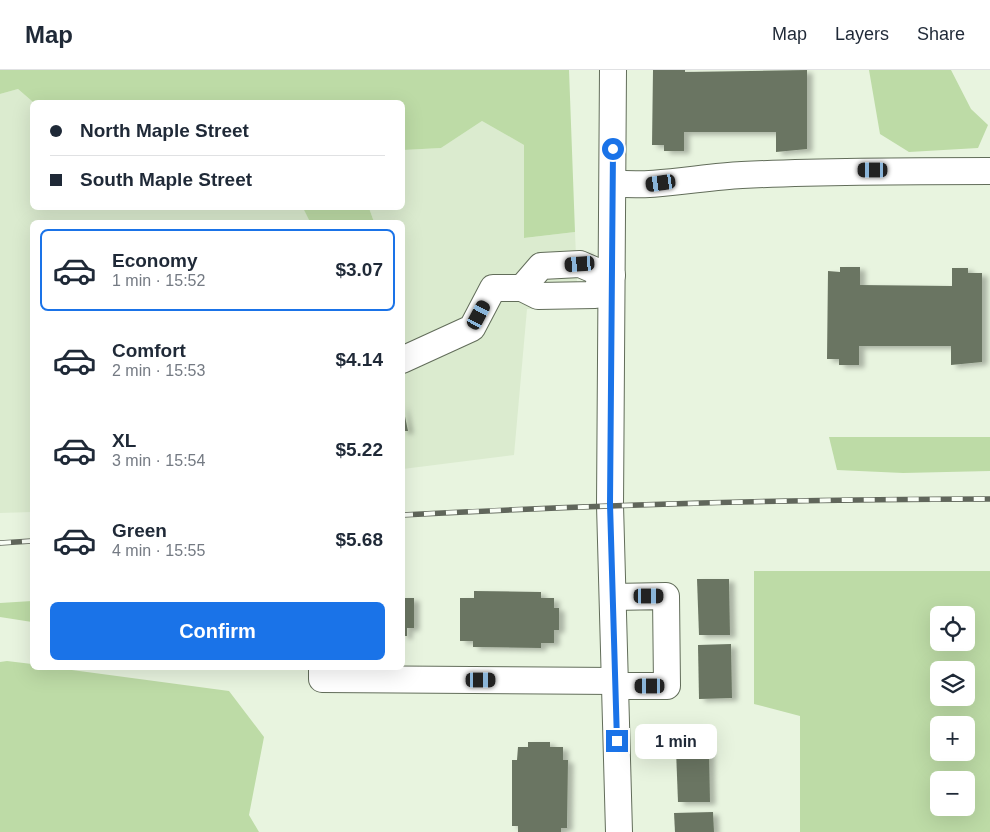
<!DOCTYPE html>
<html lang="en">
<head>
<meta charset="utf-8">
<style>
  :root { --surface:#fff; --page:#f6f6f7; --text:#1f2937; --muted:#747a83; --line:#e0e1e3; --accent:#1a73e8 }
  body { margin:0; font-family:Arial,sans-serif; background:var(--page); color:var(--text); height:100vh; display:flex; flex-direction:column; font-size:19px; white-space:nowrap }
  * { box-sizing:border-box; margin:0 }
  p { font-size:16px; color:var(--muted) }
  .icon { flex:none; width:28px; height:28px; fill:none; stroke:currentColor; stroke-width:2; stroke-linecap:round; stroke-linejoin:round }
  .map { position:relative; flex:1; overflow:hidden }
  .sheet { position:absolute; left:30px; top:150px; width:375px; height:450px; display:flex; flex-direction:column; background:var(--surface); border-radius:8px; box-shadow:0 5px 20px #0002 }
  .sheet>* { flex:none }
  .top-card { position:absolute; left:30px; top:30px; width:375px; height:110px; border-radius:8px; box-shadow:0 5px 20px #0002; display:grid; align-content:center; height:110px; padding:0 20px; background:var(--surface) }
  .controls { position:absolute; left:930px; top:536px; display:grid; gap:10px }
  .controls a { display:grid; place-items:center; width:45px; height:45px; border-radius:8px; background:var(--surface); box-shadow:0 5px 20px #0002; font-size:25px }
  .end { position:absolute; width:22px; height:22px; margin:-11px; border:6px solid #1a73e8; background:#fff; box-shadow:0 0 0 2px #fff }
  .from { border-radius:50% }
  .bubble { position:absolute; height:35px; border-radius:8px; background:var(--surface); box-shadow:0 5px 20px #0002; font-size:16px; font-weight:800; line-height:35px; text-align:center }
  .car { position:absolute; width:15px; height:30px; margin:-15px -8px; border-radius:6px; box-shadow:0 0 4px 1px #0007; background:linear-gradient(#222 24%,#8ab4d8 0 40%,#222 0 76%,#8ab4d8 0 86%,#222 0) }
  .top-card b { display:flex; align-items:center; gap:18px; height:48px; font-size:19px }
  .top-card b+b { border-top:1px solid var(--line) }
  .top-card i { width:12px; height:12px; background:var(--text) }
  ul { padding:9px 0 0; list-style:none }
  li { display:flex; align-items:center; gap:15px; height:82px; margin:0 10px 8px; padding:0 10px; border:2px solid transparent; border-radius:8px }
  li div { flex:1 }
  li b { display:block; font-size:19px }
  li em { font-style:normal; font-weight:800 }
  li.active { border-color:var(--accent) }
  li>.icon { width:45px; height:45px; stroke-width:1.5 }
  .button { display:flex; gap:10px; margin-top:auto; padding:10px 20px }
  .button a { flex:1; height:58px; border-radius:8px; background:var(--accent); color:#fff; font-size:20px; font-weight:800; line-height:58px; text-align:center }
  header { display:flex; align-items:center; gap:30px; box-sizing:border-box; height:70px; padding:0 25px; background:var(--surface); border-bottom:1px solid var(--line) }
  header strong { font-size:24px }
  nav { display:flex; gap:28px; margin-inline-start:auto; font-size:18px }
  .map>svg:first-child { display:block }
  .built { fill:#dbebcf }
  .green { fill:#bddba6; fill-rule:evenodd }
  .building { fill:#6a7562; filter:url(#shadow) }
  .lines { fill:none; stroke-linecap:round; stroke-linejoin:round }
  .minor-casing { stroke:#626d5a; stroke-width:28 }
  .minor { stroke:#fff; stroke-width:26 }
  .rail-casing { stroke:#60665b; stroke-width:5.5 }
  .rail { stroke:#f9fef6; stroke-width:4; stroke-dasharray:11; stroke-linecap:butt }
  .route { stroke:#1a73e8; stroke-width:6 }
</style>
</head>
<body>
<header>
<strong>Map</strong>
<nav><a>Map</a><a>Layers</a><a>Share</a></nav>
</header>
<div class="map">
<svg width="990" height="762" viewBox="0 0 990 762">
  <defs>
    <filter id="shadow"><feDropShadow dx="5.5" dy="3" stdDeviation="2.5" flood-color="#0004"/></filter>
  </defs>
  <rect width="100%" height="100%" fill="#e8f4df"/>
  <g class="built">
    <path d="M18,19L33,32L32,138H303L310,152H32V442L0,443V24Z"/>
    <path d="M482,51L524,75L525,168L575,162L578,237L527,239L514,385L403,399L402,152H374L369,138H402L403,80L441,78Z"/>
  </g>
  <g class="green">
    <path d="M0,0H569L575,162L524,168V75L482,51L441,78L403,80L402,32H33L18,19L0,24Z"/>
    <path d="M869,0H951L971,39L988,55L978,78L909,82L880,64Z"/>
    <path d="M303,138H369L374,152H310Z"/>
    <path d="M829,367H990V401L903,403L837,400Z"/>
    <path d="M754,501H990V762H800V646L754,634ZM939,545H966V572H939ZM939,600H966V628H939ZM939,655H966V682H939ZM939,710H966V738H939Z"/>
    <path d="M32,531V552L0,547V533Z"/>
    <path d="M7,591L32,594V598H57L229,621L264,667L249,745L259,762H0V592Z"/>
  </g>
  <g class="building">
    <path d="M653,0H685V2L807,0V79L776,82V62H684V81H664V75H652Z"/>
    <path d="M840,197H860V215L952,216V198H968V203H982V292L951,295V276H859V295H839V289H827L828,201L840,202Z"/>
    <path d="M402,332L408,361H402Z"/>
    <path d="M697,509H729L730,565H699Z"/>
    <path d="M474,521L541,522V528H554V538H559V560H554V573H541V578L473,577V571H460V528H474Z"/>
    <path d="M402,528H414V558H407V566H402Z"/>
    <path d="M731,574L732,628L699,629L698,575Z"/>
    <path d="M528,672H550V677H563V690H568L567,758H561V762H518V756H512V690H517L518,677H528Z"/>
    <path d="M709,679L710,732H678L676,680Z"/>
    <path d="M713,742L714,762H675L674,743Z"/>
  </g>
  <g class="lines">
    <defs>
      <g id="minor">
        <path d="M613,0L610,435L619,762"/>
        <path d="M613,113C654,118 700,107 742,105C825,101 907,101 990,101"/>
        <path d="M522,218L541,196L580,194L603,204L612,205"/>
        <path d="M402,290L472,258L493,218H522L538,226L595,225L603,204"/>
        <path d="M613,527L666,526L667,616H616"/>
        <path d="M322,598V609L616,611"/>
      </g>
    </defs>
    <use href="#minor" class="minor-casing"/>
    <use href="#minor" class="minor"/>
    <defs>
      <g id="rail">
        <path d="M402,445C598,435 794,429 990,429"/>
        <path d="M0,473L32,471"/>
      </g>
    </defs>
    <use href="#rail" class="rail-casing"/>
    <use href="#rail" class="rail"/>
  </g>
  <g class="lines">
    <path class="route" d="M613,79L610,434L617,671"/>
  </g>
</svg>
<div class="controls">
<a><svg class="icon" aria-label="locate" viewBox="0 0 24 24"><circle cx="12" cy="12" r="6"/><path d="M12 2v4M12 18v4M2 12h4M18 12h4"/></svg></a>
<a><svg class="icon" aria-label="layers" viewBox="0 0 24 24"><path d="M12 4l9 5-9 5-9-5zM3 14l9 5 9-5"/></svg></a>
<a>+</a>
<a>−</a>
</div>
<i class="end from" style="left:613px;top:79px"></i>
<i class="end" style="left:617px;top:671px"></i>
<div class="bubble" style="left:635px;top:654px;width:82px">1 min</div>
<i class="car" style="left:873px;top:100px;rotate:270deg"></i>
<i class="car" style="left:661px;top:113px;rotate:262deg"></i>
<i class="car" style="left:580px;top:194px;rotate:266deg"></i>
<i class="car" style="left:479px;top:245px;rotate:28deg"></i>
<i class="car" style="left:649px;top:526px;rotate:90deg"></i>
<i class="car" style="left:481px;top:610px;rotate:90deg"></i>
<i class="car" style="left:650px;top:616px;rotate:270deg"></i>
<div class="top-card">
<b><i class="from"></i>North Maple Street</b>
<b><i></i>South Maple Street</b>
</div>
<section class="sheet">
<ul>
<li class="active"><svg class="icon" aria-label="car" viewBox="0 0 24 24"><path d="M5 17H2v-5l4-1 3-4h7l3 4 3 1v5h-3M9 17h6M6 11h13"/><circle cx="7" cy="17" r="2"/><circle cx="17" cy="17" r="2"/></svg><div><b>Economy</b><p>1 min · 15:52</p></div><em>$3.07</em></li>
<li><svg class="icon" aria-label="car" viewBox="0 0 24 24"><path d="M5 17H2v-5l4-1 3-4h7l3 4 3 1v5h-3M9 17h6M6 11h13"/><circle cx="7" cy="17" r="2"/><circle cx="17" cy="17" r="2"/></svg><div><b>Comfort</b><p>2 min · 15:53</p></div><em>$4.14</em></li>
<li><svg class="icon" aria-label="car" viewBox="0 0 24 24"><path d="M5 17H2v-5l4-1 3-4h7l3 4 3 1v5h-3M9 17h6M6 11h13"/><circle cx="7" cy="17" r="2"/><circle cx="17" cy="17" r="2"/></svg><div><b>XL</b><p>3 min · 15:54</p></div><em>$5.22</em></li>
<li><svg class="icon" aria-label="car" viewBox="0 0 24 24"><path d="M5 17H2v-5l4-1 3-4h7l3 4 3 1v5h-3M9 17h6M6 11h13"/><circle cx="7" cy="17" r="2"/><circle cx="17" cy="17" r="2"/></svg><div><b>Green</b><p>4 min · 15:55</p></div><em>$5.68</em></li>
</ul>
<div class="button"><a>Confirm</a></div>
</section>
</div>
</body>
</html>
